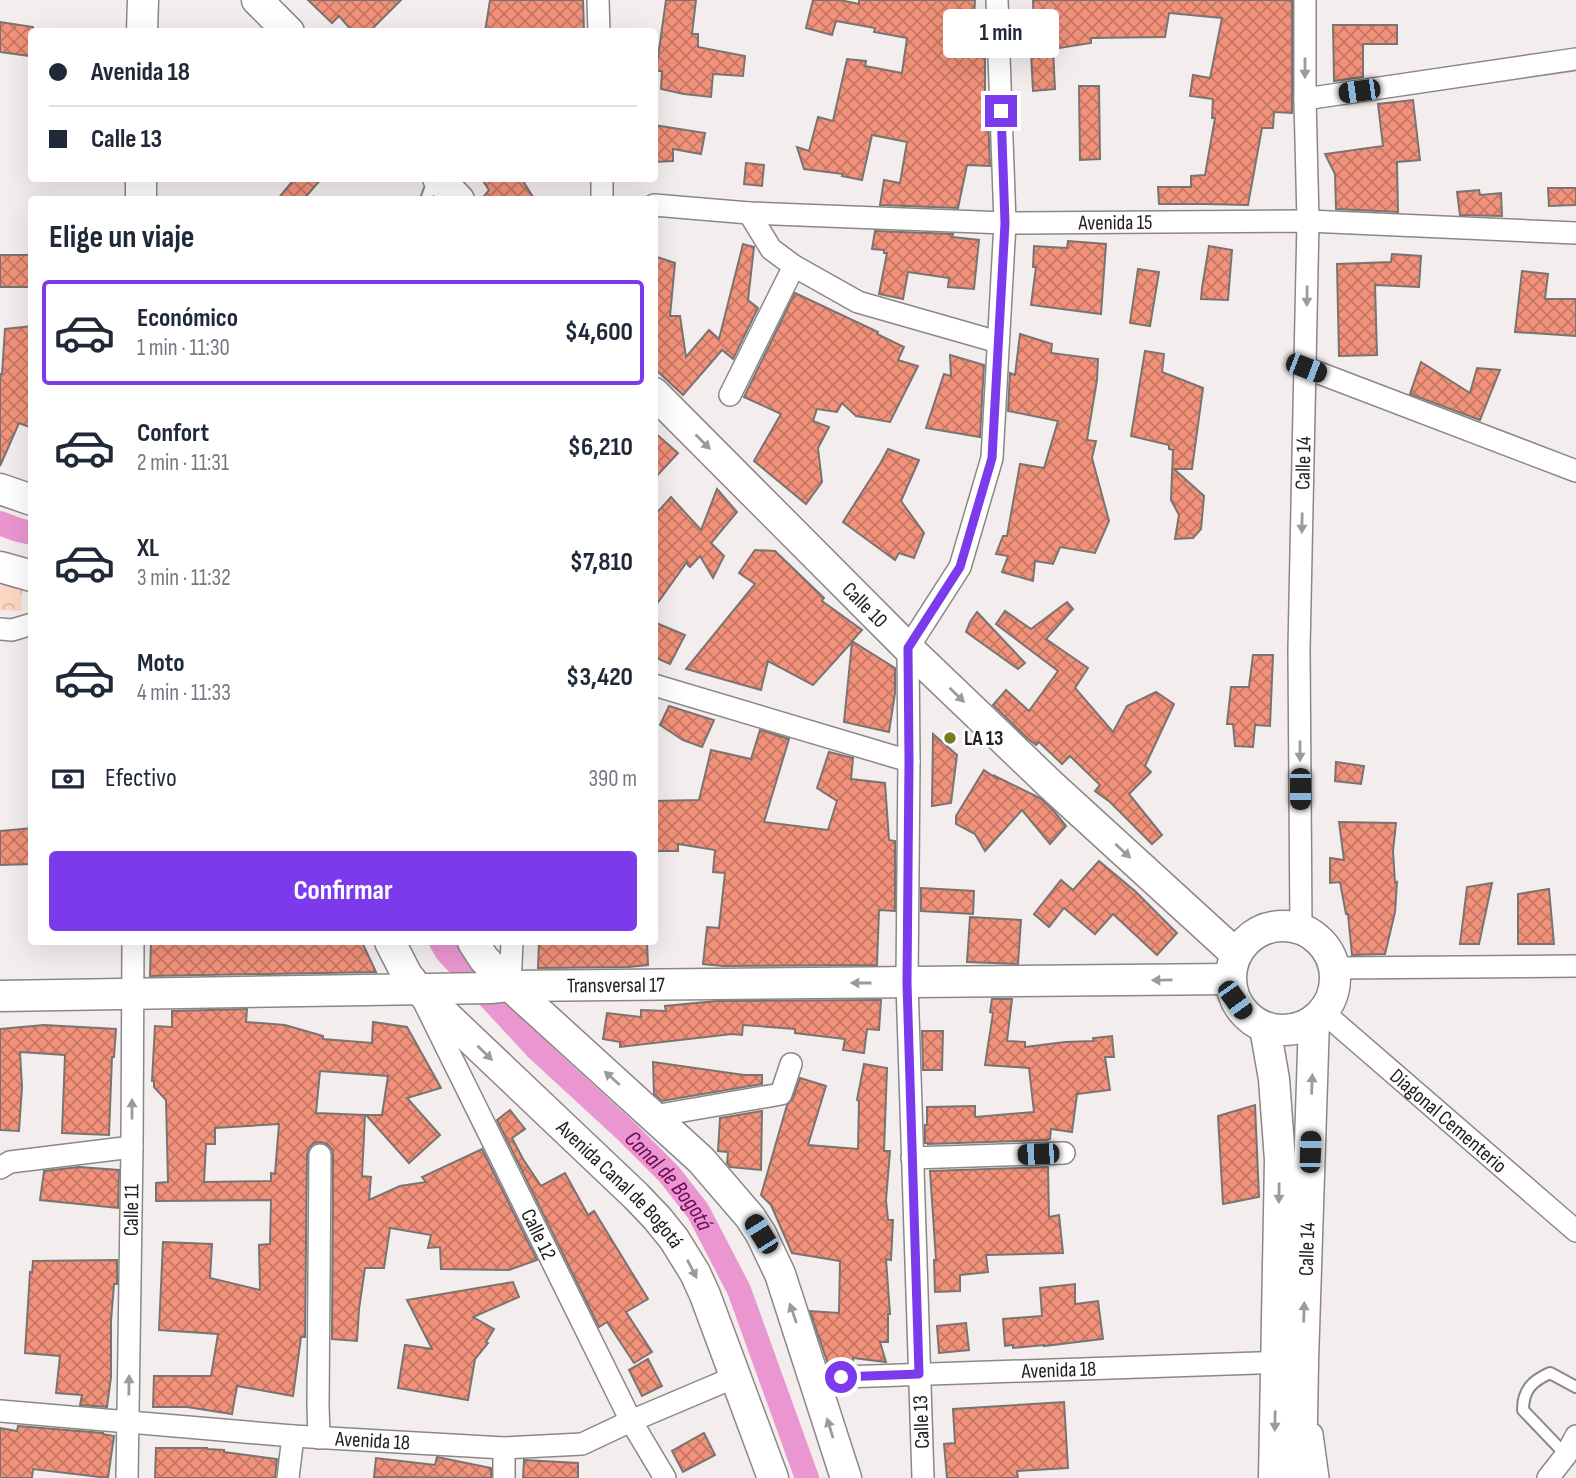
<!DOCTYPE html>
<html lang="es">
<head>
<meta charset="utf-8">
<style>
  :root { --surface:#fff; --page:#f6f6f7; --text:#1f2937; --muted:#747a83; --line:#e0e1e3; --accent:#7c3aed }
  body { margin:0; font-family:"Sofia Sans Condensed",sans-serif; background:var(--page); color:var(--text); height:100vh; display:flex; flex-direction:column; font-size:26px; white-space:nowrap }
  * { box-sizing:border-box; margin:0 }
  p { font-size:23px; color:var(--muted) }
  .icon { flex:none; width:38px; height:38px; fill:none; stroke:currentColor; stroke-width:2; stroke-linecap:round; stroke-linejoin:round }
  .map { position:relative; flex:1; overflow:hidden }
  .drawer { position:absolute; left:28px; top:196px; width:630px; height:749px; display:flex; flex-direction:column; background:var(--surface); border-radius:7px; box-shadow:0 7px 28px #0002 }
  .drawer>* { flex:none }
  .hud { position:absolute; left:28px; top:28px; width:630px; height:154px; border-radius:7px; box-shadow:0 7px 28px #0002; display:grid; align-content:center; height:154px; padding:0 21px; background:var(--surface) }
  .end { position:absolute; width:32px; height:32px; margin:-16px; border:9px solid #7c3aed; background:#fff; box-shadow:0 0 0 4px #fff }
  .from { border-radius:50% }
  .bubble { position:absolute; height:49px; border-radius:7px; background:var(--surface); box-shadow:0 7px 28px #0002; font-size:23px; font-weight:700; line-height:49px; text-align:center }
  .car { position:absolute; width:21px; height:42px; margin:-21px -10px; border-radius:9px; box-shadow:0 0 5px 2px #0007; background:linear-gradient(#222 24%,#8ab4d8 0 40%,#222 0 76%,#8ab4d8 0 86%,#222 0) }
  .hud b { display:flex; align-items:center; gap:24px; height:66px; font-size:26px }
  .hud b+b { border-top:2px solid var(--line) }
  .hud i { width:18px; height:18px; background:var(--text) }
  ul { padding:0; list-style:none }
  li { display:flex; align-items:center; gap:21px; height:105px; margin:0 14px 10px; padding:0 7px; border:4px solid transparent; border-radius:7px }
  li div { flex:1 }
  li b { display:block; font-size:26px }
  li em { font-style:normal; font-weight:700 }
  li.active { border-color:var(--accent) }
  li>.icon { width:63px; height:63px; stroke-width:1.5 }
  h2 { padding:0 21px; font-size:32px; line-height:84px }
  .pay { display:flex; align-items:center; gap:18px; height:77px; padding:0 21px; font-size:26px }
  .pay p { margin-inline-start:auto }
  .button { display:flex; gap:14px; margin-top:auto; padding:14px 21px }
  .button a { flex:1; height:80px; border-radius:7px; background:var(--accent); color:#fff; font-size:28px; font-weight:700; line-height:80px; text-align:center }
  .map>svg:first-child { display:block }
  .forest { fill:url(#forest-crowns) }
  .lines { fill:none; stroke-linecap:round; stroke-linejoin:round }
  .canal { stroke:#ea96d0; stroke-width:24 }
  .building { fill:url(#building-cross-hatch); stroke:#797372; stroke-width:2; fill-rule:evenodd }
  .lane-casing { stroke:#8c8787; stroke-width:14 }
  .street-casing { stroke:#8c8787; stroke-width:24 }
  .secondary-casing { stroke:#8c8787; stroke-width:33 }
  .lane { stroke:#fff; stroke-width:10 }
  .street { stroke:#fff; stroke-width:21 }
  .secondary { stroke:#fff; stroke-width:30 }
  .oneway { fill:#9c9b9b }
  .route { stroke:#7c3aed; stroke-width:9 }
  .poi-dot { fill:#7c7b22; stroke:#fff; stroke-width:2.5 }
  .labels { text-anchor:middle; stroke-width:5; stroke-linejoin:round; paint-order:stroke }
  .street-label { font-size:21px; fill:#222020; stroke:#fff }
  .poi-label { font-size:21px; font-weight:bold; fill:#222020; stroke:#fff; text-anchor:start }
  .water-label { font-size:23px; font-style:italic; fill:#6d0858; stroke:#fff }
</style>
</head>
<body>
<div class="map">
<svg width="1576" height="1478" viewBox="0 0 1576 1478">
  <defs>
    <pattern id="forest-crowns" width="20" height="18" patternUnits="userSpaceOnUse" patternTransform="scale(1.75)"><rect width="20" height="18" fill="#fcd8c3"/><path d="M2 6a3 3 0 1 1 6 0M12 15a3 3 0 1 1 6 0" fill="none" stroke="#d8b9a7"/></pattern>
    <pattern id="building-cross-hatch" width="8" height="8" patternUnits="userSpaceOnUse" patternTransform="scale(1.75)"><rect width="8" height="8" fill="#f3927a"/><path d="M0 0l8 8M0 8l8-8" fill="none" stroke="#c47764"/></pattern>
  </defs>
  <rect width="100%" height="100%" fill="#f4eded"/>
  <path class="forest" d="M5,580L23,587L21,611L0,610V587Z"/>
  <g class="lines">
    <g class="canal">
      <path d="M0,523L18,530L32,533"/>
      <path id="s1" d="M441,942L447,952L538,1050L626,1131L669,1174L698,1211L739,1290L807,1478"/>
    </g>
  </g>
  <g class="building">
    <path d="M308,0H401L369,32H353L339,16L332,23Z"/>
    <path d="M490,0H583L584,32H485Z"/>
    <path d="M666,0H696L692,34H698V47L745,56L743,76L713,74L711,97L684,94L661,89L662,71H656Z"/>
    <path d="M813,0H840L859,4V0H975L973,33L983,34L985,41V118H988L990,166L967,165L958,208L880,205L884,180L900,183L907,142L872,135L862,180L842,176L843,174L804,169L797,147L809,151L818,117L833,121L847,59L866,61L865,66L902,73L907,38L874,32L875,28L836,21L832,35L806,28Z"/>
    <path d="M1033,0H1292V113L1274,112L1273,128H1262L1248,205L1205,204H1159L1158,187H1191V176L1205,175L1215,118H1212L1213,99L1190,96L1193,75L1210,78L1222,18L1169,13L1165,37L1091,38V43L1053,49L1055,89L1033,91L1031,53H1029L1027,32L1034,31Z"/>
    <path d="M0,22L33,27L30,56L0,52Z"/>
    <path d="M1333,25H1397V44H1363V77L1334,81Z"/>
    <path d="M1079,86H1099L1100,159L1080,160Z"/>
    <path d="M1413,100L1420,160L1397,162L1398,212L1336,209L1335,174L1325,154L1383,146L1378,104Z"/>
    <path d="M654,125L705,133L701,154L673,149V161L654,162Z"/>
    <path d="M746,163L764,165L762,186L744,184Z"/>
    <path d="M295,178H322L303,200H277Z"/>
    <path d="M481,178H521L535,200H481L489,190Z"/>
    <path d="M1548,188H1576V205L1549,206Z"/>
    <path d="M1479,190L1480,195L1501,193L1502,216L1460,215L1457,192Z"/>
    <path d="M875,231L953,234L952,237L979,240L974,289L948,287L949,278L908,272L903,299L879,294L887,253H884V250L872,249Z"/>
    <path d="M1068,241L1106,244L1101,314L1031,305L1036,267H1033L1034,246L1067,248Z"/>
    <path d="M743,244L754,247L748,300L758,308L733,359L722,350L683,395L654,368V256L675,263L670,316H680L686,357L709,330L719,339Z"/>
    <path d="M1209,246L1232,250L1228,300L1201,299L1202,288Z"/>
    <path d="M1392,254L1421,256L1419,287L1375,285L1377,355L1339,356L1337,264L1391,262Z"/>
    <rect x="0" y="255" width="32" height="32"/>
    <path d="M1138,269L1159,272L1150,326L1130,323Z"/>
    <path d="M1522,271L1548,274L1545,299H1576V336L1515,332Z"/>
    <path d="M795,293L878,332L877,334L904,347L898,360L918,366L890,422L856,416L842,403L837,412L817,409L813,421L829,427L818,448L822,482L806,504L754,461L781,414L744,397Z"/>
    <path d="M32,326V428L19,423L0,466V374H2L5,329Z"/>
    <path d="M1020,334L1052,344L1051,353L1098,359L1097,380L1087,440L1096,441L1092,458L1109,521L1095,553L1060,547L1053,564L1035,561L1033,581L1002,572L1008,556L996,554L1003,536H1007L1020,464L1044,468L1058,421L1008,411L1010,373L1015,375Z"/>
    <path d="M1145,351L1164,354L1162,372L1203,388L1192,469H1174L1204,496L1201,529L1193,538L1175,539L1179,515L1171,500L1173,450L1169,449V445L1131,436Z"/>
    <path d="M950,355L984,365L980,437L926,428L944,374L951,376Z"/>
    <path d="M1421,362L1470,393L1477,368L1500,370L1480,420L1410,394Z"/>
    <path d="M654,432L678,453L654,479Z"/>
    <path d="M888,449L919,460L901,501L924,533L914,558L899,553L895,560L843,522L880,464Z"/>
    <path d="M717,489L737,512L711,543L724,556L713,578L700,556L690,567L688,565L687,562L654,608V516L671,497L701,530Z"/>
    <path d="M755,550L775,551L824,598L822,601L862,630L852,641L895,668V693L889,732L844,722L852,642L813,685L768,661L761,690L686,669L755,584L739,573Z"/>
    <path d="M1067,602L1073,609L1046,639L1088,668L1075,688L1113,732L1127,706L1156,692L1174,704L1145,766L1151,772L1129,794L1162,835L1152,844L1110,802L1095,791L1100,785L1070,756L1062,764L1039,742L1036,745L1027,738L993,705L1006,690L1029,711L1058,671L996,624L1005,611L1031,629Z"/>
    <path d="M977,612L1025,663L1018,669L966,632L970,622Z"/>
    <path d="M654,622L685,635L670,664L654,657Z"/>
    <path d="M1253,655H1273L1270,726L1255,725L1253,747L1235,746L1233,724H1227L1231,687H1249Z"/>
    <path d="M669,706L714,720L702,747L683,740L660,725Z"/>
    <path d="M760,730L789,739L764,822L828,830L837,801L817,788L829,752L853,758L851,779L885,783L889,840L895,841V911L879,910L877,965L723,966L703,964L707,927L719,928L725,873L713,872L715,850L678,844V851H654V801L699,800L711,750L751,759Z"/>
    <path d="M933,734L957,755L951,803L932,806Z"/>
    <path d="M1336,762L1364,766L1361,784L1335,781Z"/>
    <path d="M984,770L996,778L995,776L1040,798L1053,810L1066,826L1050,844L1022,810L985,851L975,834L956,824V816Z"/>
    <path d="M1339,822L1396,823L1393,851L1395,883L1397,882L1395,912L1385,954L1352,955L1348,914H1346L1340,882L1330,883V858L1344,860Z"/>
    <path d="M32,828V864L0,865V831Z"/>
    <path d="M1099,861L1135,891L1177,933L1157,955L1113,914L1095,934L1064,908L1049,927L1034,914L1061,880L1073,890Z"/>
    <path d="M1492,883L1479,944H1460L1467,887Z"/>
    <path d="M921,888L974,891L973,914L921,911Z"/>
    <path d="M1549,889L1554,944H1518V894Z"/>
    <path d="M970,917L1021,920L1018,964L967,962Z"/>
    <path d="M151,942H362L376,972L150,976Z"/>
    <path d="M539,942H647L648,965L628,967L538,968Z"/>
    <path d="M992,999H1012L1007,1041L1025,1042V1047L1065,1042L1094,1041L1093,1038L1112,1036L1114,1057H1105L1110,1090L1077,1094L1072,1132L1051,1129L1050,1139L1047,1140L928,1144V1143H925V1125H927V1107L975,1106V1117L1034,1112L1029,1068L985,1065L993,1013L990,1012Z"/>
    <path d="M881,1000L879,1030L867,1029L864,1053L843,1050L845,1039L795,1033V1029L743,1025L742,1035L732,1034L620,1047V1042L603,1039L607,1013L641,1017V1010L666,1011L665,1006L717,1001Z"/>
    <path d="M247,1009L246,1022L285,1025L323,1036V1039L372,1043L373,1022L407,1027L441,1088L407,1098L440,1135L409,1163L366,1115H382L388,1076L320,1071L316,1113L365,1115L362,1176L371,1177L369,1200L400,1186L426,1182L422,1177L482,1149L537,1260L509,1270L441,1269L440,1247L428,1248L431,1235L390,1228L384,1268H365L359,1309L357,1341L332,1339L333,1155L332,1149L327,1144L321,1142L314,1143L309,1148L307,1155L305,1337H301L293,1396L237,1386L232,1414L187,1407H153L154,1376H211L218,1334L159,1330L163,1242L212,1244L210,1278L260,1290L259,1245L270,1244L271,1200L156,1201V1183L168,1182L166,1100L154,1087V1081H152L155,1026L172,1027V1011ZM279,1124L275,1174L271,1173V1181L204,1182L206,1144H215V1128Z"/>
    <path d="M44,1025L116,1029L114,1057H112L109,1135L62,1133L65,1055L20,1052L22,1087L19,1131L0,1130V1029Z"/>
    <path d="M922,1031H943L942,1070H923Z"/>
    <path d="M653,1062L744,1075H762V1084L662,1101L654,1094Z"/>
    <path d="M864,1064L887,1068L884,1151H890L886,1200L888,1220H893L891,1260L886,1259L890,1314H888V1342H880L886,1362L853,1358V1364H828L810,1311L839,1313L840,1261L792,1253L771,1205L761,1195L787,1105L793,1098L800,1078L826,1086L808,1145L858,1149L859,1101L857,1100Z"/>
    <path d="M1255,1105L1259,1197L1223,1204L1218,1116Z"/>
    <path d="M510,1110L525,1129L512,1138L523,1159L541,1186L565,1173L588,1215L594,1211L648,1299L626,1312L652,1352L634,1363L607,1322L599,1327L497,1120Z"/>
    <path d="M762,1111L761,1170L730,1167L727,1163L728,1152L718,1151L720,1118Z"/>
    <path d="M79,1167L119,1170L118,1208L40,1200L44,1171Z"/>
    <path d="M1048,1167L1049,1217L1059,1215L1063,1253L986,1255L988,1272L960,1275V1291L935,1292L934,1260H936L930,1171Z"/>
    <path d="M117,1260V1284H114L111,1321V1377L107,1407L80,1405L82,1395L56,1393L60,1356L25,1353L30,1272L32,1273L33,1261Z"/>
    <path d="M513,1282L519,1297L473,1317L494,1329L486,1342L488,1343L475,1359L468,1400L398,1388L405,1345L432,1349L407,1300Z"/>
    <path d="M1075,1284V1304L1098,1301L1103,1339L1044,1346V1345L1013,1348V1345L1005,1346L1003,1319L1042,1316L1040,1288Z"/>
    <path d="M966,1323L969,1350L939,1353L937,1326Z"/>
    <path d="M648,1359L662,1386L642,1396L629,1370Z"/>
    <path d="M1064,1402L1068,1468L1017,1471L1018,1478H947L944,1444L955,1443L953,1409Z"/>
    <path d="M18,1426L103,1433V1434L114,1436L108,1478L33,1469L32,1478H0V1428L17,1431Z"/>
    <path d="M704,1433L715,1455L683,1472L672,1451Z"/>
    <path d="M156,1448H207V1449L224,1450V1452L277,1459L275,1478H155Z"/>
    <path d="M437,1457L491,1468V1478L374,1477L376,1458L435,1465Z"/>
    <path d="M524,1460L578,1463V1478H523Z"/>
  </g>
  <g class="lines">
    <defs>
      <g id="lane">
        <path d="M426,200L434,178"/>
        <path d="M1566,1455L1523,1410C1523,1390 1532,1381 1550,1373L1576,1387"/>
      </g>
      <g id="street">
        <path d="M598,0L599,32"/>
        <path d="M1305,99L1576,59"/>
        <path d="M602,178V200"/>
        <path id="s2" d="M654,205L749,213L1005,223L1308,221L1576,233"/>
        <path d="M749,213L771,249L794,266L858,302L998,342"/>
        <path d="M1306,368L1576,471"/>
        <path d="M730,395L794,266"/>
        <path d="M0,629L12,630L32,624"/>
        <path d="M654,685L909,761"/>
        <path id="s3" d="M1301,929L1299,649L1308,221L1305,99V0"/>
        <path d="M1334,968L1576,966"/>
        <path d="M510,986L512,942"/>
        <path id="s4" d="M424,1002L631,1421L665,1478"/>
        <path id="s5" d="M1323,1012L1576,1231"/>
        <path d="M654,1116L781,1094L791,1064"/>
        <path d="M912,1158L1064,1153"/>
        <path d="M0,1168L10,1162L132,1147"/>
        <path id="s6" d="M814,1378L1288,1362"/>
        <path id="s7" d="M0,1411L293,1436L504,1448L582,1444L631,1421L735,1377"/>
        <path d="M1312,1434L1318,1478"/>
        <path d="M319,1438L318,1405L320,1155"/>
        <path d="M504,1448V1478"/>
        <path id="s8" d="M127,1478L132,1147L133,942"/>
        <path d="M288,1478L293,1436"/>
        <path d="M923,1478L907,983L909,761L908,648L960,567L992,458L1005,223L997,0"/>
        <path d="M1548,1478L1566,1455L1576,1436"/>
      </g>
      <g id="secondary">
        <path d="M257,0L289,32"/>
        <path d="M142,32L143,0"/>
        <path d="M438,178L459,200"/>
        <path d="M141,200V178"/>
        <path id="s9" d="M654,393L908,648L1051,785L1236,954"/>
        <path d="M0,489L32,500"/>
        <path d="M0,567L32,576"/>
        <circle cx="1283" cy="978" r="52"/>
        <path id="s10" d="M390,942L407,975L418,989L636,1196L657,1218L674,1239L695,1273L705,1295L773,1478"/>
        <path d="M473,942L484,959L510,986L701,1160L750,1217L761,1234L780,1274L846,1478"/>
        <path id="s11" d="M0,996L491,988L510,986L1230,979"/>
        <path d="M1265,1028L1274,1079L1280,1160L1274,1478"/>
        <path id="s12" d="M1301,1478L1303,1361L1314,1020"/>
      </g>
    </defs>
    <use href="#lane" class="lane-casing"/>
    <use href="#street" class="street-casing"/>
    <use href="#secondary" class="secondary-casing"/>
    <use href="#lane" class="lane"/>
    <use href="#street" class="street"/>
    <use href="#secondary" class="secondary"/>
  </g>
  <defs><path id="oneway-solid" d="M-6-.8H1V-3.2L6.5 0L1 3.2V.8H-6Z" transform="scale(1.75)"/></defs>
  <g class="oneway">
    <use href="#oneway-solid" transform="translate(1305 68) rotate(90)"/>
    <use href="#oneway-solid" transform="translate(1307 296) rotate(91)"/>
    <use href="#oneway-solid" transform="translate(703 442) rotate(45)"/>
    <use href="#oneway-solid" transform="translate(1302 523) rotate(91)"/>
    <use href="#oneway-solid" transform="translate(957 695) rotate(44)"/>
    <use href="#oneway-solid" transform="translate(1300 751) rotate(90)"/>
    <use href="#oneway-solid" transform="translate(1123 851) rotate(43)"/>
    <use href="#oneway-solid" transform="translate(1162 980) rotate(179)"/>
    <use href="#oneway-solid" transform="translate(861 983) rotate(180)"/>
    <use href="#oneway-solid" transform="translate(485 1053) rotate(44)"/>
    <use href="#oneway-solid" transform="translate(612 1078) rotate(-138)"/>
    <use href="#oneway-solid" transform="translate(1312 1084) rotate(-88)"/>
    <use href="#oneway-solid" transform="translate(132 1109) rotate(-90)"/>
    <use href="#oneway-solid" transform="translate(1279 1193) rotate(91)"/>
    <use href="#oneway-solid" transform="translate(692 1269) rotate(63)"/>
    <use href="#oneway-solid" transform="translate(1304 1312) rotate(-88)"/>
    <use href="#oneway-solid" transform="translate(793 1313) rotate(-109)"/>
    <use href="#oneway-solid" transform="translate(129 1385) rotate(-89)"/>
    <use href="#oneway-solid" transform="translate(1275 1421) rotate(91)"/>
    <use href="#oneway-solid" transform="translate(830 1428) rotate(-107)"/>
  </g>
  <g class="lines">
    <path class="route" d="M841,1377L919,1374L907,983L909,761L908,648L960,567L992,458L1005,223L1001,111"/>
  </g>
  <circle class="poi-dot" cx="950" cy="738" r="7"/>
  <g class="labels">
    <g class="street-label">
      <text dy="7" stroke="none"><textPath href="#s2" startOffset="462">Avenida 15</textPath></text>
      <text dy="7" stroke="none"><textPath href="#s3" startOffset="466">Calle 14</textPath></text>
      <text dy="7" stroke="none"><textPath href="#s9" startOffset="299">Calle 10</textPath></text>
      <text dy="7" stroke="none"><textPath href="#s11" startOffset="616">Transversal 17</textPath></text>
      <text dy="7" stroke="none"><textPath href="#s5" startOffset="166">Diagonal Cementerio</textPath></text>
      <text dy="7" stroke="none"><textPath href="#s10" startOffset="336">Avenida Canal de Bogotá</textPath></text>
      <text dy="7" stroke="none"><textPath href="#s8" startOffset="268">Calle 11</textPath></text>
      <text dy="7" stroke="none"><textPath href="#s4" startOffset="259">Calle 12</textPath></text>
      <text dy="7" stroke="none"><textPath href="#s12" startOffset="229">Calle 14</textPath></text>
      <text dy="7" stroke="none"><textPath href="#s6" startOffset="245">Avenida 18</textPath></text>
      <text transform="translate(921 1422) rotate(-92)" y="7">Calle 13</text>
      <text dy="7" stroke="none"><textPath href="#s7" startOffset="374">Avenida 18</textPath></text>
    </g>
    <g class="poi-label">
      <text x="964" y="745">LA 13</text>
    </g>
    <g class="water-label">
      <text dy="8" stroke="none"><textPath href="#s1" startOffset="331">Canal de Bogotá</textPath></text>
    </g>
  </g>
</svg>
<i class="end from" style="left:841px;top:1377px"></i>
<i class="end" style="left:1001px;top:111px"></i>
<div class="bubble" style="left:943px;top:9px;width:116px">1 min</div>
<i class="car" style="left:1359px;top:91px;rotate:262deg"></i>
<i class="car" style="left:1306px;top:368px;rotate:111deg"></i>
<i class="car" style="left:1300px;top:789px;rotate:180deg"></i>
<i class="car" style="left:1235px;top:1000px;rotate:144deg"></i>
<i class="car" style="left:1310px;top:1152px;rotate:2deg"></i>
<i class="car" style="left:1038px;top:1154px;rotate:268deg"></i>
<i class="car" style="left:761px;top:1234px;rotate:328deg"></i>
<div class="hud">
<b><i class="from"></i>Avenida 18</b>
<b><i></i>Calle 13</b>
</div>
<section class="drawer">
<h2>Elige un viaje</h2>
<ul>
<li class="active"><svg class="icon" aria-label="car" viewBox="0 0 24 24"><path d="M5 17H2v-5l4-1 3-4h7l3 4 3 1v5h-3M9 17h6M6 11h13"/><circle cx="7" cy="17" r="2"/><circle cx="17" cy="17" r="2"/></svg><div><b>Económico</b><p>1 min · 11:30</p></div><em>$4,600</em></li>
<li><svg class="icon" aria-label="car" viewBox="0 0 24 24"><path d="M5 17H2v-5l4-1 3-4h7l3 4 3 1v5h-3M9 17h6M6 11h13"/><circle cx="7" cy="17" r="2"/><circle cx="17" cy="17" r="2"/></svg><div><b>Confort</b><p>2 min · 11:31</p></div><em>$6,210</em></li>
<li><svg class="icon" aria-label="car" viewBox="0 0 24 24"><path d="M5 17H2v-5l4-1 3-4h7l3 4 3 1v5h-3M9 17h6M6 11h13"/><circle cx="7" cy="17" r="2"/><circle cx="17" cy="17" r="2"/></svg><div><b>XL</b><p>3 min · 11:32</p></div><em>$7,810</em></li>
<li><svg class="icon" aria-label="car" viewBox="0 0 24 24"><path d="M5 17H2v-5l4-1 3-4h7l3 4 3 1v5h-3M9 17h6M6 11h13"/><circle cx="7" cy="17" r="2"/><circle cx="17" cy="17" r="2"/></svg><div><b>Moto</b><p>4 min · 11:33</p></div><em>$3,420</em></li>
</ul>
<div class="pay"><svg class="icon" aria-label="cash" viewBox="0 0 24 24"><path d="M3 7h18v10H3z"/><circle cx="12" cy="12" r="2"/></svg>Efectivo<p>390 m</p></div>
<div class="button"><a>Confirmar</a></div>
</section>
</div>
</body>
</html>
